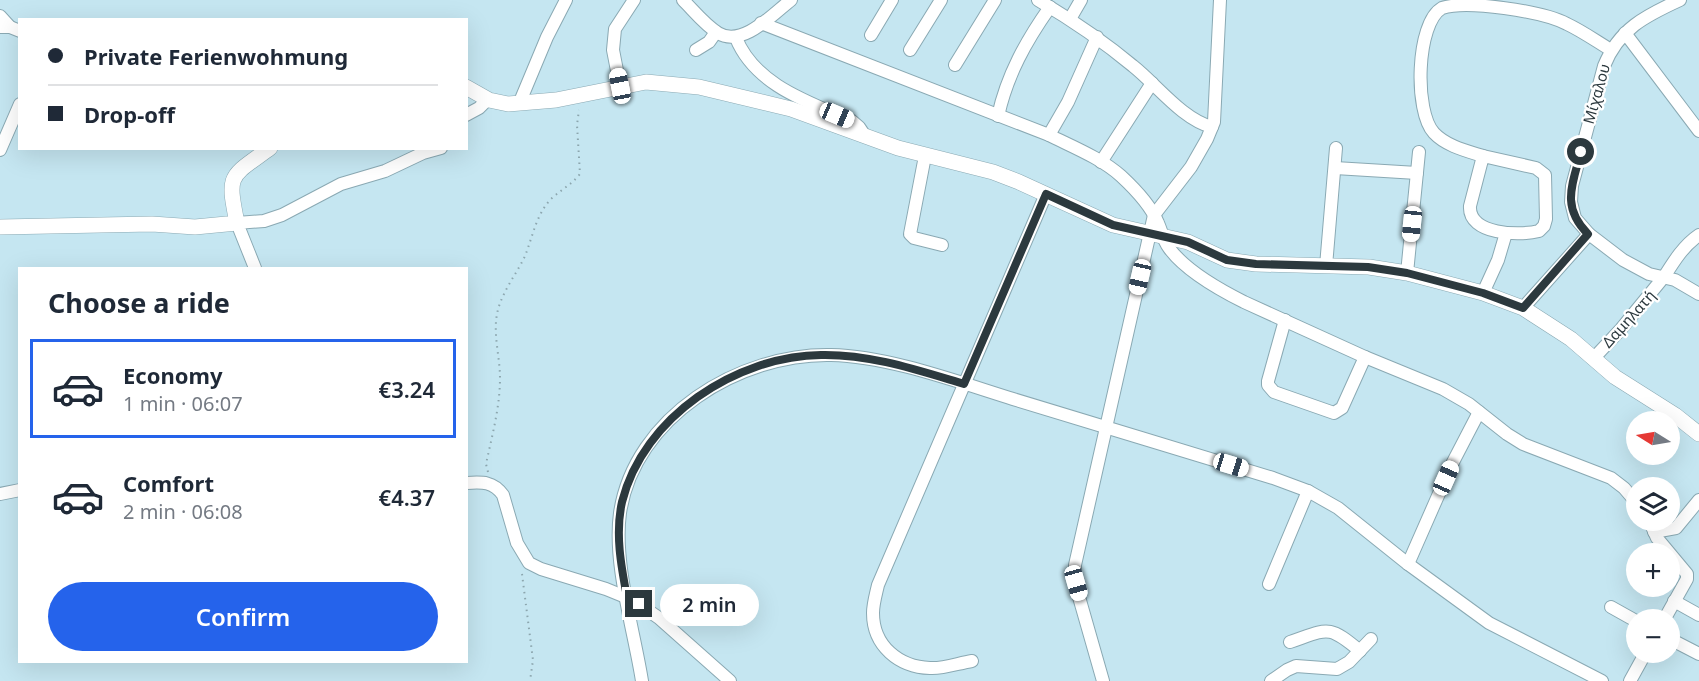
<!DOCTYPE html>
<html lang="en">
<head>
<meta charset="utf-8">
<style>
  :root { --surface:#fff; --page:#f6f6f7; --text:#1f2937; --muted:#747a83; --line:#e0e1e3; --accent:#2563eb }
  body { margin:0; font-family:"Noto Sans",sans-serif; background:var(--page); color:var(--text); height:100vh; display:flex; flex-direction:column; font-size:22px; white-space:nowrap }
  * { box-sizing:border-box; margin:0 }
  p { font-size:20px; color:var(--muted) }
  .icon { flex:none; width:33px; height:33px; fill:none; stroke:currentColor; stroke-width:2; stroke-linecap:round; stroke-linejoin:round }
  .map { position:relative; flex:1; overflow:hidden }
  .side { position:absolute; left:18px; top:267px; width:450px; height:396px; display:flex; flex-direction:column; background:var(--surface); border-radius:0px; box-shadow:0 6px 24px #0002 }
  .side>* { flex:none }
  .banner { position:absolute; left:18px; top:18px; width:450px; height:132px; border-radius:0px; box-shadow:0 6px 24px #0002; display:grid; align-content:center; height:132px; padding:0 30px; background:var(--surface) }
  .needle { width:39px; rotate:281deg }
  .fabs { position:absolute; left:1626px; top:411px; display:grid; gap:12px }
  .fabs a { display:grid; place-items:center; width:54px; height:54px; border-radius:50%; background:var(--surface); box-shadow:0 6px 24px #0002; font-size:30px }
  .end { position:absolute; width:27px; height:27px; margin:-14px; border:8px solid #2c393e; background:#fff; box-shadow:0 0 0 3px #fff }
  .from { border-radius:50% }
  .bubble { position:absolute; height:42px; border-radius:21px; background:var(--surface); box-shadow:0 6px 24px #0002; font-size:20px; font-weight:600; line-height:42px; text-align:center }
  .car { position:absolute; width:18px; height:36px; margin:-18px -9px; border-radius:8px; box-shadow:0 0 4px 2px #0007; background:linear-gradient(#fff 24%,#345 0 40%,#fff 0 76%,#345 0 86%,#fff 0) }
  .banner b { display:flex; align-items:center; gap:21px; height:57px; font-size:22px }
  .banner b+b { border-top:2px solid var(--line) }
  .banner i { width:15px; height:15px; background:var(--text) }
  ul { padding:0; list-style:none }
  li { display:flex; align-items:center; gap:18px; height:99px; margin:0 12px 9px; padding:0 18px; border:3px solid transparent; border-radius:0px }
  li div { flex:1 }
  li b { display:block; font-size:22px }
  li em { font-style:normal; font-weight:600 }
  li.current { border-color:var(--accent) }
  li>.icon { width:54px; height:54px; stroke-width:1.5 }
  h2 { padding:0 30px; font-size:27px; line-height:72px }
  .button { display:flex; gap:12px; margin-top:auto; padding:12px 30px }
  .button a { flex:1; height:69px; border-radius:36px; background:var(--accent); color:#fff; font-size:24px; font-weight:600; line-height:69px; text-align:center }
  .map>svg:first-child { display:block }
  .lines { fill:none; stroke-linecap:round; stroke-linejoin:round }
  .minor-casing { stroke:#8aa9b3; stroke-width:14 }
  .tertiary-casing { stroke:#8aa9b3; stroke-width:16 }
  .path { stroke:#8ca6ae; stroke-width:2; stroke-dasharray:1.5 4.5; stroke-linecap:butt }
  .minor { stroke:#fff; stroke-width:12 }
  .tertiary { stroke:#fff; stroke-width:15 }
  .route { stroke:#2c393e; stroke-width:8 }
  .labels { text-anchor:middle; stroke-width:4.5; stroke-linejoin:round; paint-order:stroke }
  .street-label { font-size:15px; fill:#2c393e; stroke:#fff }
</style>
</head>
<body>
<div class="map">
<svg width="1699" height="681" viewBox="0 0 1699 681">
  <rect width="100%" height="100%" fill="#c5e6f1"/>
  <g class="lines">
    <defs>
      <g id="minor">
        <path d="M683,0C694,11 705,25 718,33C742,48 773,14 791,0"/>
        <path d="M1038,0C1072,20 1103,41 1133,66C1157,85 1182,119 1212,127"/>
        <path d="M1680,0C1645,16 1619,29 1604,66L1572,186L1571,202L1575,218L1589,234L1623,260L1649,274L1675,280L1699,294"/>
        <path d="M0,16L10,27"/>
        <path d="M1070,19L1081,0"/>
        <path d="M761,23L1049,135C1073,147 1101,158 1121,176C1134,188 1151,206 1158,223C1162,232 1163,240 1169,248C1185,270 1220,290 1244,302L1365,357L1443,389L1469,404L1507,434L1523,444L1611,478L1624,488L1636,502"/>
        <path d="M0,27H10L20,31"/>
        <path d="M1625,33L1699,131"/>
        <path d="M871,35L892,0"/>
        <path d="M736,38C755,85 808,102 852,121L859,127L865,136"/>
        <path d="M696,50L709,42L716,32"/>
        <path d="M910,50L941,0"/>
        <path d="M955,65L995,0"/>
        <path d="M620,86L613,50L615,29L634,0"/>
        <path d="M519,104L547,37L566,0"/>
        <path d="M466,115L479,108L488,99"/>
        <path d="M998,116C1007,75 1026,41 1050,7"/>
        <path d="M1049,135L1068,102L1097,37"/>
        <path d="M0,150L20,104"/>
        <path d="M925,156L910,234L914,238L942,245"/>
        <path d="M1483,156C1467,151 1446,146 1434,133C1414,112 1416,23 1442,8C1467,0 1542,11 1567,24C1582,31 1596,41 1611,50"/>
        <path d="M1483,156L1536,168L1545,175L1546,219L1544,226L1539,231C1520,236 1468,235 1470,206Z"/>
        <path d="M1101,162L1152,83"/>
        <path d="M1335,168L1417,173"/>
        <path d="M1326,266L1336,148"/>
        <path d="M255,268L237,223L264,221L282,215L341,184L385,171L423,153L441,148"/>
        <path d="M1407,273L1419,152"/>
        <path d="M1664,277C1674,261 1684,245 1699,235"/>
        <path d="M1483,293L1498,260L1506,233"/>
        <path d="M1523,308L1589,234"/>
        <path d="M1285,320L1268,381V385L1274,392L1334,413L1342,408L1365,357"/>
        <path d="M1593,359L1621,329L1663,278"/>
        <path d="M466,483C482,482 493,481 503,495L517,543L529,563L541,569L606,589L633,600L659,618L730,681"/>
        <path d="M0,494L20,490"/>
        <path d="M1649,520L1657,538L1687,574V579L1664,620"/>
        <path d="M1654,532L1676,528L1699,500"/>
        <path d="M1408,564L1452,464L1479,412"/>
        <path d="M1269,584L1308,491"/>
        <path d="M1674,601L1699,615"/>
        <path d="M1611,607L1636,621"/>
        <path d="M1670,639L1699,654"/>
        <path d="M1290,642C1328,629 1328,624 1360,651"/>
        <path d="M972,661C959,663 943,669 930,668C899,667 873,646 873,613C873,604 876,594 878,585L1046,194"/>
        <path d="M642,681C634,630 613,563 620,513C634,417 740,353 831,355C888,356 958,382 1013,399C1100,425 1186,452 1273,478L1308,491L1338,508L1408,564L1489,623L1602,681"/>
        <path d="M1103,681L1075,583V565L1154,215L1191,167L1207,139L1214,122L1220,0"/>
        <path d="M1271,681L1287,670L1296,666L1337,669L1349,662L1371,639"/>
        <path d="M1630,681L1646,652"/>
      </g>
      <g id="tertiary">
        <path d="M466,87L489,100L508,104L556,100L646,82L699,87L791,109L898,148L993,172L1019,182L1113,225L1188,242L1227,260L1256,264L1369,267L1407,273L1483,293L1523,308L1571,339L1615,377L1675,415L1699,434"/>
        <path d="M0,227L152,224L195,227L237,223C227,173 229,178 270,148"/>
      </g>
    </defs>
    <use href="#minor" class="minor-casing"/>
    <use href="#tertiary" class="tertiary-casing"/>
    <g class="path">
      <path d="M488,472L486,464C492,436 500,407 500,378C500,357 493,335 497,314C501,293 516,275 525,256C533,236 536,214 552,198C562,189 571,185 580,174L577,125L579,110"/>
      <path d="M522,574L533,660L530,681"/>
    </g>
    <use href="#minor" class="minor"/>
    <use href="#tertiary" class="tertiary"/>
  </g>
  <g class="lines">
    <path class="route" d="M639,604L627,597C621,566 615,533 622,502C643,417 736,356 821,355C870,354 917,370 964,384L1046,194L1113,225L1188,242L1227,260L1256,264L1368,267L1407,273L1483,293L1523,308L1588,234C1561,207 1572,185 1581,152"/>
  </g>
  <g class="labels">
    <g class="street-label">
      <text transform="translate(1597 94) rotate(-74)" y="5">Μίχαλου</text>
      <text transform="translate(1629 319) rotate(-48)" y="5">Δαμηλατή</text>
    </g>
  </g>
</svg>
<div class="fabs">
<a><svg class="needle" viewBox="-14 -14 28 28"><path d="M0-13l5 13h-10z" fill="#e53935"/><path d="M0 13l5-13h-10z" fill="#747a83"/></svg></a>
<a><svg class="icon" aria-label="layers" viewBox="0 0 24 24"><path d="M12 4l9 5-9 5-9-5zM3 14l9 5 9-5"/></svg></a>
<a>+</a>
<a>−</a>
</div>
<i class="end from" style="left:1581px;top:152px"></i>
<i class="end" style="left:639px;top:604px"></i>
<div class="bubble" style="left:660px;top:584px;width:99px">2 min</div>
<i class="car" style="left:620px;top:86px;rotate:349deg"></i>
<i class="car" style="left:837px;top:115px;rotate:113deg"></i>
<i class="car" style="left:1412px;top:224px;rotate:186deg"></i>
<i class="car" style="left:1140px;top:277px;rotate:193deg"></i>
<i class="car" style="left:1231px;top:465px;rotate:107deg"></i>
<i class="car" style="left:1446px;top:478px;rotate:24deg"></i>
<i class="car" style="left:1076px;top:583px;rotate:164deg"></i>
<div class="banner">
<b><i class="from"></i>Private Ferienwohmung</b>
<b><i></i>Drop-off</b>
</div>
<section class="side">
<h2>Choose a ride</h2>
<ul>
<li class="current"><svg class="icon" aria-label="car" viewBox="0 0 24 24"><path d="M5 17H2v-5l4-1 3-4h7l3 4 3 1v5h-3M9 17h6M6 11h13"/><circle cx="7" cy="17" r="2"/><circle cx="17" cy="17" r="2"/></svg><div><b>Economy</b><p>1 min · 06:07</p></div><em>€3.24</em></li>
<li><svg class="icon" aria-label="car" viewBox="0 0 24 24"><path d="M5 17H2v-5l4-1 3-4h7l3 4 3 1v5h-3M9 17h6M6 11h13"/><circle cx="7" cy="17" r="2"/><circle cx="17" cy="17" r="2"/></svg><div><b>Comfort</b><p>2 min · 06:08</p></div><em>€4.37</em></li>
</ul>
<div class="button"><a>Confirm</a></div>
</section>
</div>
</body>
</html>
